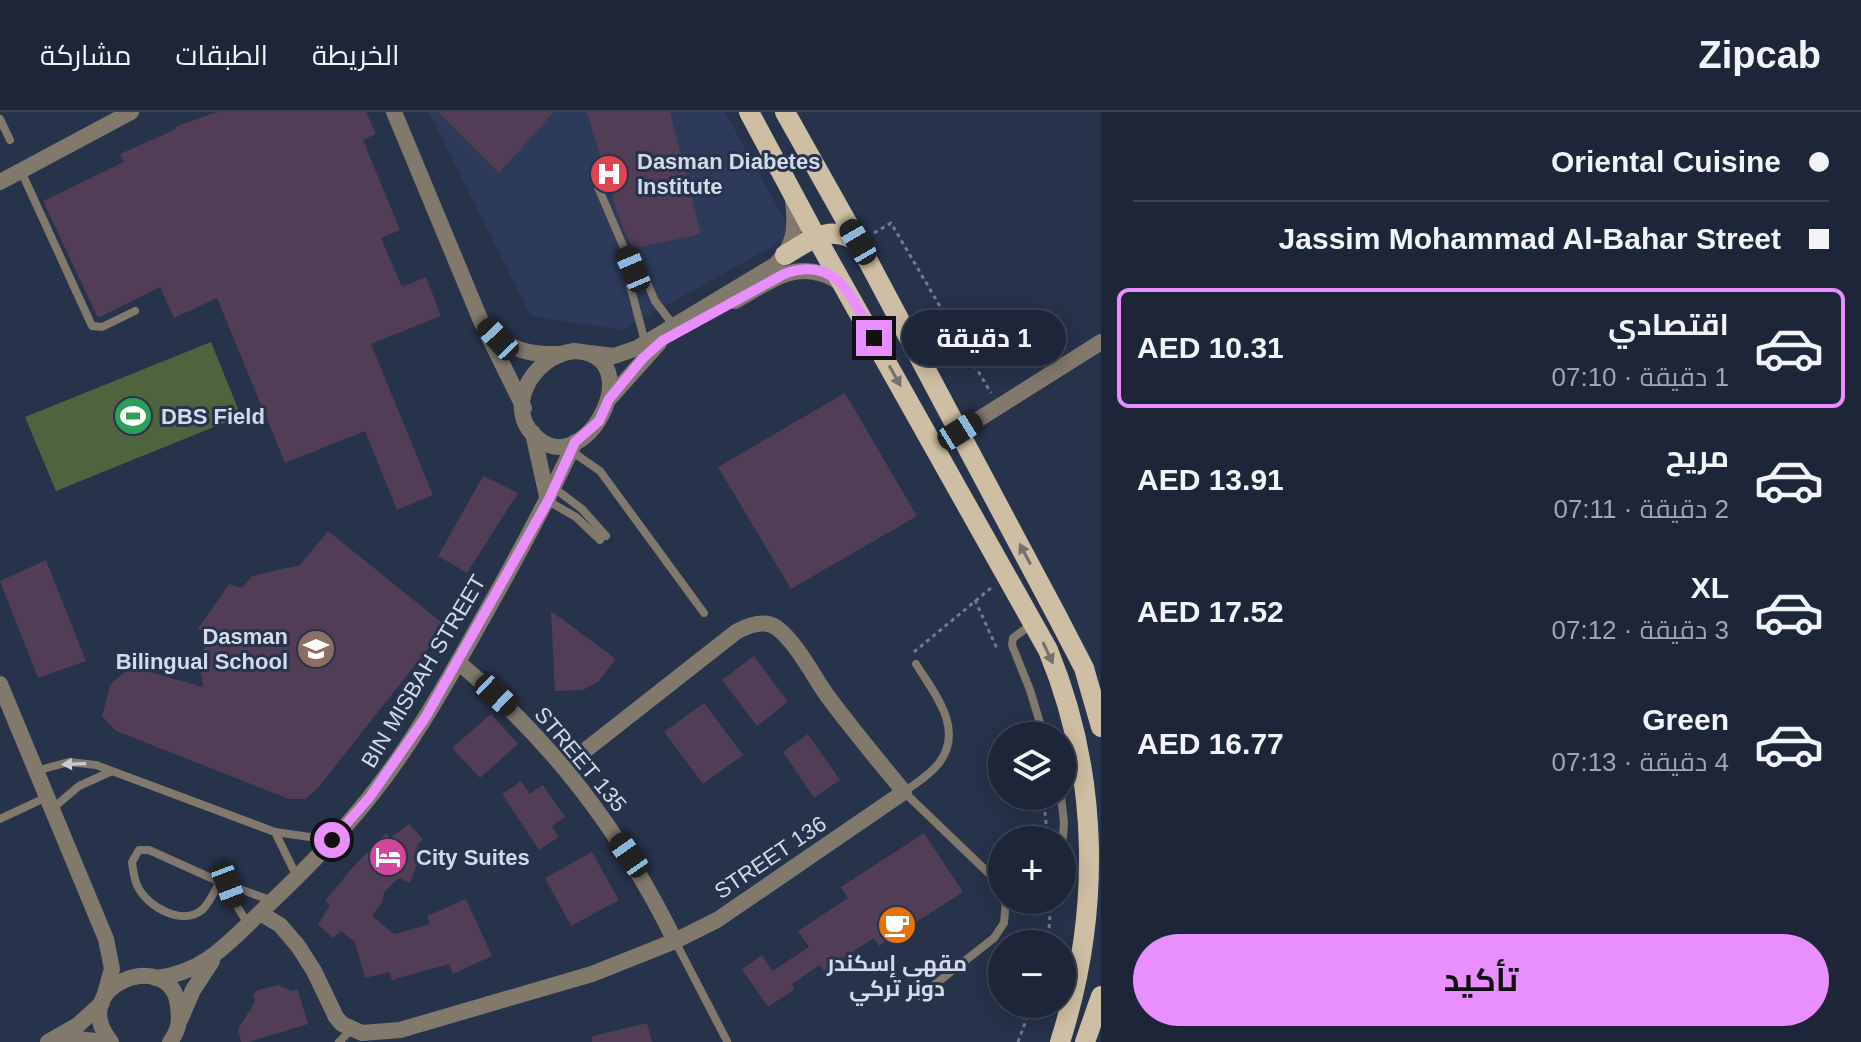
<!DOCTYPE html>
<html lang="ar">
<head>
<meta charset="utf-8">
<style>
  :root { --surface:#1d2638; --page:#2a3243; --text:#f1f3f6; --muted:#a0a5ae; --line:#3b4353; --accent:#e88eff }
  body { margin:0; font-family:Helvetica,Cairo,sans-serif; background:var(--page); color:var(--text); direction:rtl; height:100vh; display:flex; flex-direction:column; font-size:30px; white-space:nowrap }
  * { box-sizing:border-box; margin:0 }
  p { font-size:26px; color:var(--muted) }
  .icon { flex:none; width:44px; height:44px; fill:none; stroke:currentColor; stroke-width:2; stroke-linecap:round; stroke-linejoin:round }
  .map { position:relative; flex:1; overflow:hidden; direction:ltr }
  .panel { display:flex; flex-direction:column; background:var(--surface); width:760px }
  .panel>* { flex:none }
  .top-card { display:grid; align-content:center; height:176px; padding:0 32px; background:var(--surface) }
  .tools { position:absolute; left:988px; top:610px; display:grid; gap:16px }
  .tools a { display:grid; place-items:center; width:88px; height:88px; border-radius:50%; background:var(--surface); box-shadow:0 4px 20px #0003,0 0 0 2px var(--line); font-size:40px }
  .end { position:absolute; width:36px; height:36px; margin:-18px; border:10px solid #e88eff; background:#111; box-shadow:0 0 0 4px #111 }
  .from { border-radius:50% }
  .bubble { position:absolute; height:56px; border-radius:28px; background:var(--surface); box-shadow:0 4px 20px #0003,0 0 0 2px var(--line); font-size:26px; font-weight:700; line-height:56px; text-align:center; direction:rtl }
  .car { position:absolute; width:24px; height:48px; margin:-24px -12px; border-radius:10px; box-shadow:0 0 6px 2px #0007; background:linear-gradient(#222 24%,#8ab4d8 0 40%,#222 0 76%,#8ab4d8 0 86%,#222 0) }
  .top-card b { display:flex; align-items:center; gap:28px; height:76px; font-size:30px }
  .top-card b+b { border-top:2px solid var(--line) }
  .top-card i { width:20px; height:20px; background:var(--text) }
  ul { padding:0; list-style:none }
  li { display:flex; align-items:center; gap:24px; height:120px; margin:0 16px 12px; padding:0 16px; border:4px solid transparent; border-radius:12px }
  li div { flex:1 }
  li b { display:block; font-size:30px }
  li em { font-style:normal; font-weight:700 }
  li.selected { border-color:var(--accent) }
  li>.icon { width:72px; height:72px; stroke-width:1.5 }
  .button { display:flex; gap:16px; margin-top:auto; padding:16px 32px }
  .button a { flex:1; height:92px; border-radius:48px; background:var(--accent); color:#111; font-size:32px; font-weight:700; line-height:92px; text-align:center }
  header { display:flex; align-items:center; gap:48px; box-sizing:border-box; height:112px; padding:0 40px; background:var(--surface); border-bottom:2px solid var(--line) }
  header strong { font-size:38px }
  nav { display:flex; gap:44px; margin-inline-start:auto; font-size:28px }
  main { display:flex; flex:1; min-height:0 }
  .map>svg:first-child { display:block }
  .built { fill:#2d3a59 }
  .green { fill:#4f643e }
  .building { fill:#513d55 }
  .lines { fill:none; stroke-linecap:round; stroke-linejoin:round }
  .path { stroke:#727c91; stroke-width:3; stroke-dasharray:4 4; stroke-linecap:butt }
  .lane { stroke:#81796c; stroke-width:8 }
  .street { stroke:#81796c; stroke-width:16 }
  .primary { stroke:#cebea4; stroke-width:20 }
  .oneway { fill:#727173 }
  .oneway2 { fill:#c7ccd8 }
  .route { stroke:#e88eff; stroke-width:10 }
  .labels { text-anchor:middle; stroke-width:6; stroke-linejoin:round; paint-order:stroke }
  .poi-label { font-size:22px; font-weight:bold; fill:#d3dbeb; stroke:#27324b; text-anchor:start }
  .street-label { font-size:22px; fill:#d3dbeb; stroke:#27324b }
</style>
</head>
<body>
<header>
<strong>Zipcab</strong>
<nav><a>الخريطة</a><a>الطبقات</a><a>مشاركة</a></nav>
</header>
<main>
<section class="panel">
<div class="top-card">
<b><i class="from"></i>Oriental Cuisine</b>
<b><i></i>Jassim Mohammad Al-Bahar Street</b>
</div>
<ul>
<li class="selected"><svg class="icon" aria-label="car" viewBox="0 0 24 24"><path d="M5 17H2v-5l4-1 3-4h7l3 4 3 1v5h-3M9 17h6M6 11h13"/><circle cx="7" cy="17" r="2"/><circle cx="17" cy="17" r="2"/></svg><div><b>اقتصادي</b><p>1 دقيقة · 07:10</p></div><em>AED 10.31</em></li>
<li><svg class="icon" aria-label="car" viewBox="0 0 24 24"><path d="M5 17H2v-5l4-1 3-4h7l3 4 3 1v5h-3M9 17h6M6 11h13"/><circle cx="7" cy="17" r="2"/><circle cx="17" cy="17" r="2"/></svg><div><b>مريح</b><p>2 دقيقة · 07:11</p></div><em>AED 13.91</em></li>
<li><svg class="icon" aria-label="car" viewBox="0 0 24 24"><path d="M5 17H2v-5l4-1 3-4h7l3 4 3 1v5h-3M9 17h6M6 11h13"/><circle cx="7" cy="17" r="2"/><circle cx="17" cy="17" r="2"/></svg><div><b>XL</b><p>3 دقيقة · 07:12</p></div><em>AED 17.52</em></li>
<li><svg class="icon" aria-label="car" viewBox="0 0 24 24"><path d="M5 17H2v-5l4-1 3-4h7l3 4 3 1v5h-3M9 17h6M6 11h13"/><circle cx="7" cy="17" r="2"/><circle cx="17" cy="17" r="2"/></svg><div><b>Green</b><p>4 دقيقة · 07:13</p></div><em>AED 16.77</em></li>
</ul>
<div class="button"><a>تأكيد</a></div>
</section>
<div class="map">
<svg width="1101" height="930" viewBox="0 0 1101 930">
  <rect width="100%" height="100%" fill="#27324b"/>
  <path class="built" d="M429,0H725L793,123L622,218L531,204Z"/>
  <path class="green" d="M211,230L241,304L56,379L25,305Z"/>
  <g class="building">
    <path d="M217,0H366L376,22L363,28L400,118L381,126L402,175L426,165L441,204L371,232L433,383L397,398L365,319L285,351L217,186L174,206L160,175L98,206L43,89L124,50L120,42L176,17L175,15Z"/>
    <path d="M438,0H554L499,61Z"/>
    <path d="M587,0H670L701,122L632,137L618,103Z"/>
    <path d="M845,281L917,404L791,477L718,355Z"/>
    <path d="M483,364L518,381L467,461L438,444Z"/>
    <path d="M328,419L446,514L318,676L306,687H289L116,619L102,604L110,573L123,561L139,557L203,575L199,550L209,524L198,517L229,472L242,476L252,464L300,453Z"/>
    <path d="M46,448L86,549L38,566L0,469Z"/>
    <path d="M551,499L616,547L598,570L583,578L555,579Z"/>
    <path d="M754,544L788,590L757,614L722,568Z"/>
    <path d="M704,591L743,643L703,672L664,620Z"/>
    <path d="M491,602L518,632L480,666L452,636Z"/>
    <path d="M808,622L840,668L814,686L783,640Z"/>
    <path d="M521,669L530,682L543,673L565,705L552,714L559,725L539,738L502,682Z"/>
    <path d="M409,712L423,727L417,734L425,742L418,750L410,771L399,766L385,779L382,790L372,804L394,822L430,812L427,804L466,787L492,844L453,862L449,852L392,868L389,860L365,866L355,830L341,819L333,826L318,813L330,793L325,789L352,756L386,721L390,726Z"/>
    <path d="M924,721L963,780L879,834L874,826L824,859L820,853L792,872L795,877L768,895L742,857L762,843L772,859L809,835L798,819L848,786L841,775Z"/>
    <path d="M592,740L619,788L571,814L545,766Z"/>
    <path d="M278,873L292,879L298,878L308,912L249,930H241L238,917L255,890L253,883L258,878Z"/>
    <path d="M647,911L652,930H592V924Z"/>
  </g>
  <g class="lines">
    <g class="path">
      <path d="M874,121L891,111L991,281"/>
      <path d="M975,488L998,539"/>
      <path d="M914,540L991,476"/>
      <path d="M1043,684L1048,728"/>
      <path d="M1048,832L1051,788"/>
      <path d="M1018,930L1032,892"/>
    </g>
    <g class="lane">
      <path d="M0,7L10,28"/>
      <path d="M21,59L92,214L102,215L135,199"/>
      <path d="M598,75L633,157L645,166L655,189L674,214"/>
      <path d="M633,157L630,173L645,230"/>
      <path d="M571,339L600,359L704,501"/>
      <path d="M554,376L582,397L606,424"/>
      <path d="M548,389L576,405L600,428"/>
      <path d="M1032,512L1013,526L1012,533L1030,578L1044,624"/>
      <path d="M916,552C934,581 965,617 939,651C930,663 916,671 904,680L1002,774"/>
      <path d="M36,659L69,650L96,653L275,720L331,728"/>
      <path d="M1061,684L1064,711L1062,737"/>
      <path d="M52,697L79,674L110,660"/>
      <path d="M0,707L47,685"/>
      <path d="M275,720L297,765"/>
      <path d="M220,770C215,778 210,790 203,797C183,815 148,795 138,775C134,768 133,757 132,750L139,738H149L220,770L273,789"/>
      <path d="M228,773L235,791L248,812"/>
      <path d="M1007,794L1024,788"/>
      <path d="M675,829L727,929"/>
      <path d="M920,884L994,826L1004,811L1006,788"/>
      <path d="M339,930L351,918"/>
    </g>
    <g class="street">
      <path d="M394,0L481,209L524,296"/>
      <path d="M0,70L131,0"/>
      <path d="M735,189C773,168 799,144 841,171"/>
      <path d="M489,218C508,238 532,243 559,242"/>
      <path d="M574,239C650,242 589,363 541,329C500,301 531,244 574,239Z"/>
      <path d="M589,241L614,244L637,236L775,153C796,133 796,115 793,88"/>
      <path d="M609,287L659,231"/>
      <path d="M960,319L1101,230"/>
      <path d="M533,321L548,389"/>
      <path d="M458,550C552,629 621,719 675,829"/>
      <path d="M0,572L106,827L112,857L104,885"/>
      <path d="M260,801L280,813L298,834L314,859L336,905L342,912L362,921L400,918L592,862L675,829L717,808L904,680C878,648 851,616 826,582C813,563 795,529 777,516C765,507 749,513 736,520L564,655"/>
      <path d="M156,866C205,861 231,828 265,796C301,762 338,725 369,686C414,630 450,565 485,502C517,445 548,389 575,330"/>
      <path d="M181,906L193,878L212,849"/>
      <path d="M58,929L78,927L104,930"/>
      <path d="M48,930L78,913L102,891"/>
      <path d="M111,930C64,873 172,834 178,894C180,910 179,918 170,930"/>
    </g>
    <g class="primary">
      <path d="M749,0L816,125L1048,538C1100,664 1101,802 1060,930"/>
      <path d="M785,0L858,130L1057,504L1084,556L1101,615"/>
      <path d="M785,143C811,128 829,111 858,130"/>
      <path d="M1085,930L1101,884"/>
    </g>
  </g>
  <defs><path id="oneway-solid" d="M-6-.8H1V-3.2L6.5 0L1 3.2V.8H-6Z" transform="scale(2)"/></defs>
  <g class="oneway">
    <use href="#oneway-solid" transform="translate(895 264) rotate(61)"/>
    <use href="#oneway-solid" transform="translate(1025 442) rotate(-118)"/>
    <use href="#oneway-solid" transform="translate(1048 541) rotate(65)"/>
  </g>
  <use class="oneway2" href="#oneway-solid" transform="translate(74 652) rotate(178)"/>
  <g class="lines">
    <path class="route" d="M332,728L369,686L425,606L548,389L575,330L599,309L609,287L643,246L662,229L784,162C838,142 853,188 874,226"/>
  </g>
  <defs>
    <symbol id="hospital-disc" viewBox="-11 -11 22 22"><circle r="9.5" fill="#e0444e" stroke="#27324b"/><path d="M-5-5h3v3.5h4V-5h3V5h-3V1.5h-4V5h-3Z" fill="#fff"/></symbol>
    <symbol id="stadium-disc" viewBox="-11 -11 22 22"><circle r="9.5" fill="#2e9e5b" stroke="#27324b"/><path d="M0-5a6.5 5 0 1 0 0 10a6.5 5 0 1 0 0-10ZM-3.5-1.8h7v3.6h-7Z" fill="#fff"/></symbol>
    <symbol id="school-disc" viewBox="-11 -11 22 22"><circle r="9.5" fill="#8d6e63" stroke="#27324b"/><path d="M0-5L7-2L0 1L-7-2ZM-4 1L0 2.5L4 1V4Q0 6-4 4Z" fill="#fff"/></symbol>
    <symbol id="hotel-disc" viewBox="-11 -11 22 22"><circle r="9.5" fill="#d1479c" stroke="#27324b"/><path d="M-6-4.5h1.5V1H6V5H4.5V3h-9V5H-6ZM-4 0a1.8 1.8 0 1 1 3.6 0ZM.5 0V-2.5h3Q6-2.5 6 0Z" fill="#fff"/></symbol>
    <symbol id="cafe-disc" viewBox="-11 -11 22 22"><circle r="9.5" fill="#e8710a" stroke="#27324b"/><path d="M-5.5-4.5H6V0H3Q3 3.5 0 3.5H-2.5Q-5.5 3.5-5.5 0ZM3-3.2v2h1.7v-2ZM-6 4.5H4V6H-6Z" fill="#fff"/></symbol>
  </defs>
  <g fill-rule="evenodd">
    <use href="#hospital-disc" x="587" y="40" width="44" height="44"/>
    <use href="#stadium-disc" x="111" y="282" width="44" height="44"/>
    <use href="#school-disc" x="294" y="515" width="44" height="44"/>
    <use href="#hotel-disc" x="366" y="723" width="44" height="44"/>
    <use href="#cafe-disc" x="875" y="791" width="44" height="44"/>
  </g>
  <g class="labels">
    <g class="poi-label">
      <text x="637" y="57">Dasman Diabetes<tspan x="637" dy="25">Institute</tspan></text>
      <text x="161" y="312">DBS Field</text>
      <text x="288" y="532" text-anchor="end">Dasman<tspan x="288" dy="25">Bilingual School</tspan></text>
      <text x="416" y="753">City Suites</text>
      <text x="897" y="859" text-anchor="middle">مقهى إسكندر<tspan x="897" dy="25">دونر تركي</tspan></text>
    </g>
    <g class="street-label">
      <text transform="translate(423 559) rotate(-59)" y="8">BIN MISBAH STREET</text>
      <text transform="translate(581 647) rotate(50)" y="8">STREET 135</text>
      <text transform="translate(770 745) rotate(-34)" y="8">STREET 136</text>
    </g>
  </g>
</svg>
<div class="tools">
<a><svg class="icon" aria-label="layers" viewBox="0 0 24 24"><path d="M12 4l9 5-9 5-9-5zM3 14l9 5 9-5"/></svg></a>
<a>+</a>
<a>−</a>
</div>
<i class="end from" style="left:332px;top:728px"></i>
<i class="end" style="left:874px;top:226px"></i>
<div class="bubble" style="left:902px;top:198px;width:164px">1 دقيقة</div>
<i class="car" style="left:858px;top:130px;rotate:330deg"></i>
<i class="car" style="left:633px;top:157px;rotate:337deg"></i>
<i class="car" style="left:498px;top:227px;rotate:317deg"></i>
<i class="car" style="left:960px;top:319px;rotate:58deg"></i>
<i class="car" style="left:496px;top:583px;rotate:133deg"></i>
<i class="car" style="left:629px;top:743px;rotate:325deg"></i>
<i class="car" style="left:228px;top:773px;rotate:159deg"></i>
</div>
</main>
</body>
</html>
